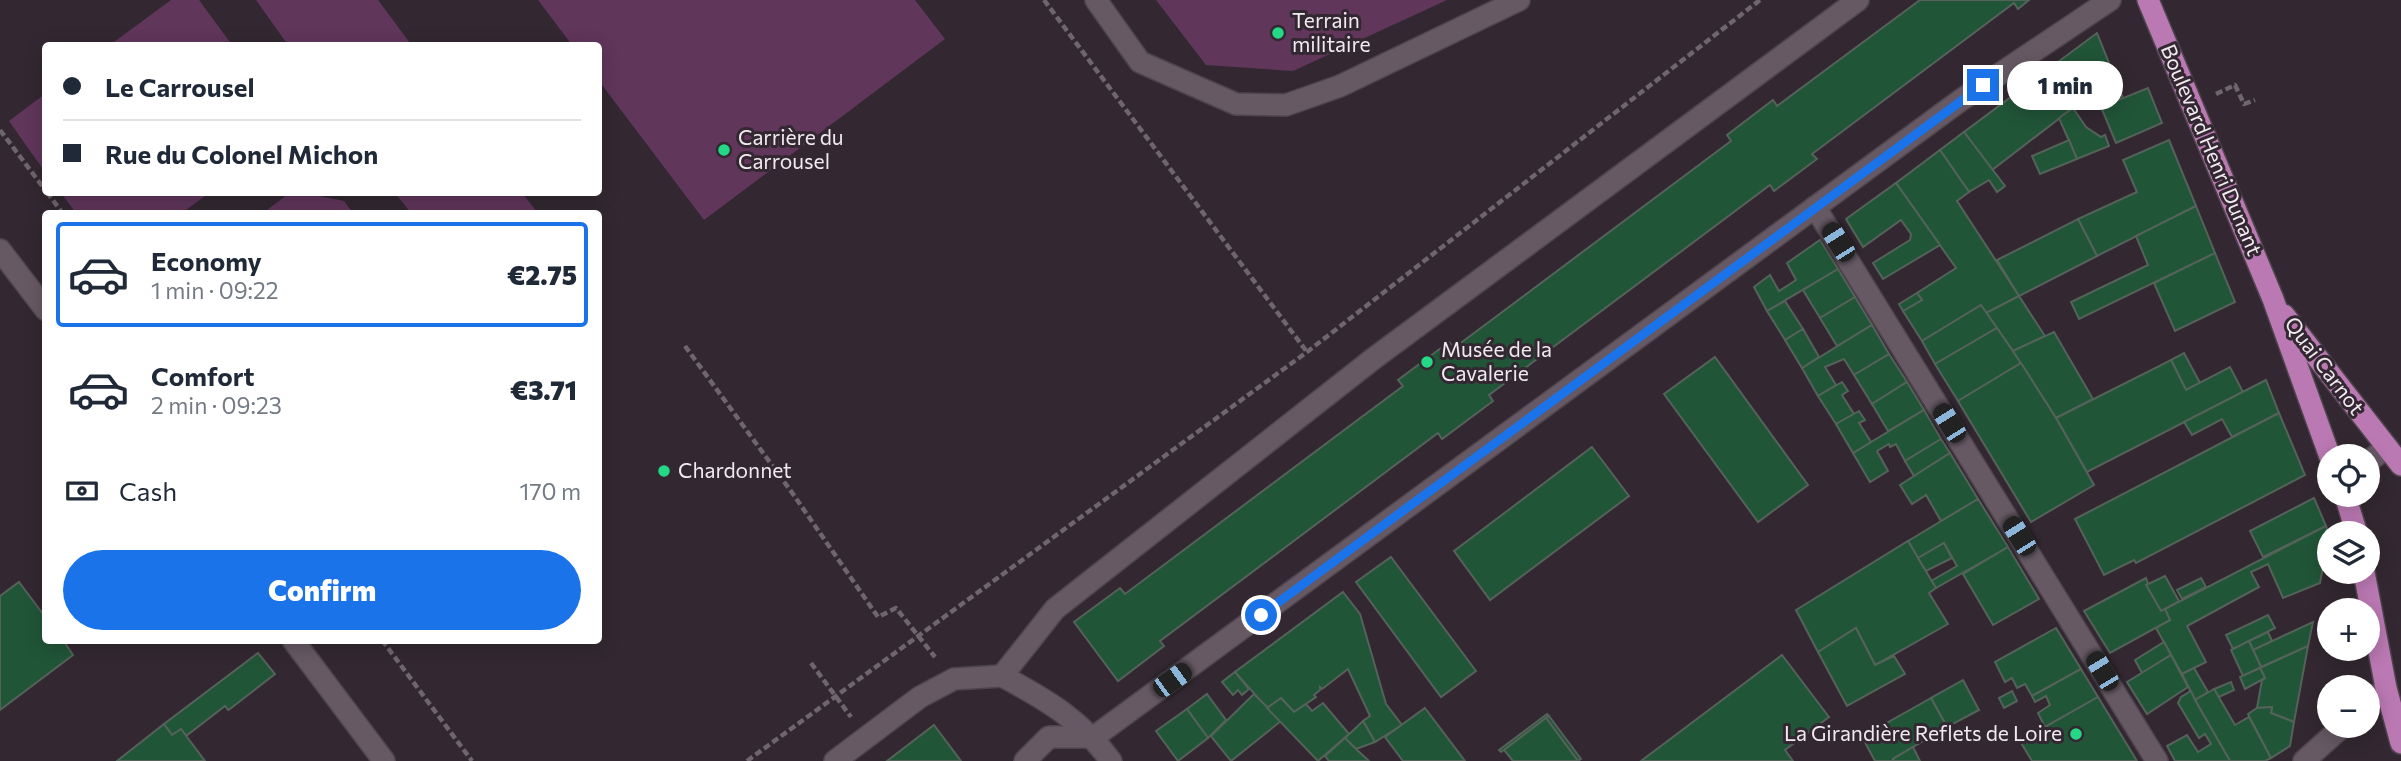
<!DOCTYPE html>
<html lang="en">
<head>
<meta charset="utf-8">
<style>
  :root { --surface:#fff; --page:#f2f2f3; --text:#1f2937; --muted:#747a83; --line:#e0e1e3; --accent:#1a73e8 }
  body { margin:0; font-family:Commissioner,sans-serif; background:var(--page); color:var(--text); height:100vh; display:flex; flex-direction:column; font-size:26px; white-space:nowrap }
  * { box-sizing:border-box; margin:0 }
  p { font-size:23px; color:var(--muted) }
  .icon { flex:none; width:38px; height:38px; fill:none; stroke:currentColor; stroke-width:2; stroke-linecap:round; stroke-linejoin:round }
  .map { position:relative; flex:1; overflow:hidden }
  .details { position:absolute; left:42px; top:210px; width:560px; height:434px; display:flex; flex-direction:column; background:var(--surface); border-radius:7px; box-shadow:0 4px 18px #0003 }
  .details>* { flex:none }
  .guide { position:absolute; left:42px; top:42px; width:560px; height:154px; border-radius:7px; box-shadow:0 4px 18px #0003; display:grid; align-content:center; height:154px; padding:0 21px; background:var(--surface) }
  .controls { position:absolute; left:2317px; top:444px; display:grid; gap:14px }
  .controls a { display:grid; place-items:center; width:63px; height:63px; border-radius:50%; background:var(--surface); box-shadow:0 4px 18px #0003; font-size:35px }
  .end { position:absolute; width:32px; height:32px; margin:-16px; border:9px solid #1a73e8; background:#fff; box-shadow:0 0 0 4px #fff }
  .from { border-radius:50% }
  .bubble { position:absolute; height:49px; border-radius:24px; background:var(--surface); box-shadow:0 4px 18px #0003; font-size:23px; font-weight:800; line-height:49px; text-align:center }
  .car { position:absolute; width:21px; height:42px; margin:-21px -10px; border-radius:9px; box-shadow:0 0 5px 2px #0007; background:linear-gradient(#222 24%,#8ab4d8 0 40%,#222 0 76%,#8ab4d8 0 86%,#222 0) }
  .guide b { display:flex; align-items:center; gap:24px; height:66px; font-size:26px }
  .guide b+b { border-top:2px solid var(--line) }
  .guide i { width:18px; height:18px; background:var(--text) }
  ul { padding:12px 0 0; list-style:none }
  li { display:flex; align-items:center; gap:21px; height:105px; margin:0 14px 10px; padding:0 7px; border:4px solid transparent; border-radius:7px }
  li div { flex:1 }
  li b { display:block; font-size:26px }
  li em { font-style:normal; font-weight:800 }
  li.current { border-color:var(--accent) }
  li>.icon { width:63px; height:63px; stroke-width:1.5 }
  .pay { display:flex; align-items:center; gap:18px; height:77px; padding:0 21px; font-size:26px }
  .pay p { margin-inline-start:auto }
  .cta { display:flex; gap:14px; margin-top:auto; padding:14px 21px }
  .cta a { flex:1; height:80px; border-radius:42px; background:var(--accent); color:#fff; font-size:28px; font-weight:800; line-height:80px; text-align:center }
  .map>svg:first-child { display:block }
  .green { fill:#60365b }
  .building { fill:#215538; stroke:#546259; stroke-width:2 }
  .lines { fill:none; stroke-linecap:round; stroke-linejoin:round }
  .minor-casing { stroke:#4e444d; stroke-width:24 }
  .major-casing { stroke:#4e444d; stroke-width:24 }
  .path { stroke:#6f656d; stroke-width:4.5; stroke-dasharray:7 3.5; stroke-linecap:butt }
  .minor { stroke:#665964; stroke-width:21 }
  .major { stroke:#bb79b3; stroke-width:21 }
  .route { stroke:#1a73e8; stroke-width:9 }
  .poi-dot { fill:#25d886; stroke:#332831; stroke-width:2.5 }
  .labels { text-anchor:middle; stroke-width:6; stroke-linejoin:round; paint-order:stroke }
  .poi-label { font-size:21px; fill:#f2eaf1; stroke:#332831; text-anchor:start }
  .street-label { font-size:21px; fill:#f2eaf1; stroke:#332831 }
</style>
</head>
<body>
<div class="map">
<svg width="2401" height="761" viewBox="0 0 2401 761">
  <rect width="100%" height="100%" fill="#332831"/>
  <g class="green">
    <path d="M171,0H199L232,45H110Z"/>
    <path d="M256,0H378L410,43L405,46L288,45Z"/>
    <path d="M538,0H915L945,39L704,220L599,81L598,46L572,45Z"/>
    <path d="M1156,0H1447L1293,71L1206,65Z"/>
    <path d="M45,94V172L9,121Z"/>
    <path d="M291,192L304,193L344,201L353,213H263Z"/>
    <path d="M61,193H209L182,213H76Z"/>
    <path d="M395,193H522L538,213H411Z"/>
  </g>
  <g class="building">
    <path d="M1920,0H2029L2018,9L2014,3L1812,154L1817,159L1774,191L1770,185L1489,395L1493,401L1442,439L1438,433L1160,641L1164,646L1118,681L1074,622L1120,588L1125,594L1403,386L1398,380L1449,342L1454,348L1731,141L1727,135L1773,100L1777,106Z"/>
    <path d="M2097,33L2123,98L2101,107L2086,70L2054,91L2039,76Z"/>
    <path d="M2039,76L2054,91L2059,87L2073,108L1992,170L1964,132Z"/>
    <path d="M2148,88L2162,123L2116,143L2101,107Z"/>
    <path d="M2073,108L2086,127L2101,137L2105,135L2109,146L2077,159L2059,118Z"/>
    <path d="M1964,132L2005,186L1997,192L1989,180L1969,192L1940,150Z"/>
    <path d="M2069,140L2077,159L2040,174L2032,156Z"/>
    <path d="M2169,140L2196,206L2097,256L2078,219L2137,192L2123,160Z"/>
    <path d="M1940,150L1969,192L1957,201L2019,296L1986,313L1981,305L1922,341L1903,311L1922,300L1917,293L1956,268L1896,183Z"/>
    <path d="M1896,183L1940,245L1883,279L1873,263L1910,240L1911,234L1901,220L1863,247L1846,219Z"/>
    <path d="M2196,206L2215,253L2079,319L2071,302L2148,265L2136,236Z"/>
    <path d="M2078,219L2097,256L2019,296L1997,260Z"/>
    <path d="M1820,240L1838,269L1767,311L1754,287L1770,275L1779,291L1796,280L1787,263Z"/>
    <path d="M2215,253L2235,302L2175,331L2154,283Z"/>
    <path d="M1838,269L1855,297L1820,318L1803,290Z"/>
    <path d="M1917,293L1922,300L1903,311L1899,304Z"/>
    <path d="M2019,296L2045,336L2013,351L1986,313Z"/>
    <path d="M1855,297L1872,325L1837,346L1820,318Z"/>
    <path d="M1785,301L1803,329L1785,340L1767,311Z"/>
    <path d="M1981,305L1997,328L1935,364L1922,341Z"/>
    <path d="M1872,325L1889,354L1854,375L1844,359L1825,367L1836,385L1818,396L1802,368Z"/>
    <path d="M1997,328L2021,363L1958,401L1935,364Z"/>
    <path d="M1803,329L1819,357L1802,368L1785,340Z"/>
    <path d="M2054,332L2093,399L2056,418L2013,351Z"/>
    <path d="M2184,353L2200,383L2186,390L2171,360Z"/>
    <path d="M1889,354L1907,382L1872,404L1854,375Z"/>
    <path d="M1715,357L1808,485L1758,522L1664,394Z"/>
    <path d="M2171,360L2186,390L2230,367L2243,392L2087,472L2056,418Z"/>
    <path d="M2021,363L2056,418L2094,485L2031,522L1958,401Z"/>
    <path d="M2266,380L2279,413L2232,437L2222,419L2192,435L2184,422Z"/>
    <path d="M1842,382L1848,391L1842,395L1854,414L1836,424L1818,396Z"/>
    <path d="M1907,382L1924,410L1888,431L1872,404Z"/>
    <path d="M1924,410L1941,439L1905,461L1896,444L1890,447L1889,444L1877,451L1888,471L1870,482L1853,453Z"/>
    <path d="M1859,411L1865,420L1859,423L1871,442L1853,453L1836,424Z"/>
    <path d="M2279,413L2305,475L2136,563L2134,560L2104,575L2075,519Z"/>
    <path d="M1941,439L1950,453L1914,476L1905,461Z"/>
    <path d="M1592,447L1629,496L1490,600L1454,551Z"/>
    <path d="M1950,453L1978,499L1941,521L1926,495L1912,504L1900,485Z"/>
    <path d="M2314,498L2326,526L2263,557L2250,531Z"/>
    <path d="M1978,499L2008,547L1936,588L1931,581L1957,566L1944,543L1918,558L1908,541Z"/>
    <path d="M2326,526L2329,534L2320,583L2283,598L2268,564L2251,572L2259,587L2187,626L2206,662L2182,674L2156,628L2170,620L2165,609Z"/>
    <path d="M1908,541L1936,588L1929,593L1948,624L1875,665L1856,628L1818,652L1796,610Z"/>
    <path d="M1944,543L1952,558L1926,571L1918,558Z"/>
    <path d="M2008,547L2039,599L1993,625L1963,574Z"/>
    <path d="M1391,557L1476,671L1441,697L1356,582Z"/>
    <path d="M2165,576L2179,601L2161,611L2146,585Z"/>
    <path d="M2146,578L2148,584L2146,585L2161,611L2165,609L2170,620L2110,653L2084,611Z"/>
    <path d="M2201,578L2206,587L2182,599L2177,590Z"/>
    <path d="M19,582L46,618V640H63L73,655L0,710V596Z"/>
    <path d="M1343,592L1360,614L1386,704L1402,725L1375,742L1363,721L1370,716L1348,669L1322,689L1320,687V690L1314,695L1316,697L1294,712L1281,698L1267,708L1235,672Z"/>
    <path d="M2268,615L2275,628L2233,649L2226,635Z"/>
    <path d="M2313,622L2308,646L2261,667L2253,650Z"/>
    <path d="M1856,628L1875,665L1894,656L1905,674L1847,706L1818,652Z"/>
    <path d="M2056,628L2081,669L2032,696L2025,684L2017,688L2012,678L2005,682L1995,662Z"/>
    <path d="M2268,632L2272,641L2253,650L2249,641Z"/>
    <path d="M2249,641L2261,667L2243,676L2231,650Z"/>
    <path d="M2164,642L2171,655L2142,673L2135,660Z"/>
    <path d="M2308,646L2294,722L2271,713L2272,707L2257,708L2262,680L2265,678L2260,668Z"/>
    <path d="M258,653L275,674L230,709L228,710L225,706L186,736L181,729L172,735L164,724Z"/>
    <path d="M1782,655L1829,717L1785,750L1793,761H1641Z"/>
    <path d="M2171,655L2188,687L2147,714L2127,682Z"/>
    <path d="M2194,668L2208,692L2195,700L2182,674Z"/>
    <path d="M2260,668L2265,678L2245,689L2240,677Z"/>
    <path d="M2081,669L2098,697L2045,727L2038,713L2050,705L2046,696L2035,702L2032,696Z"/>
    <path d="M1235,672L1249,689L1242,695L1238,690L1233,695L1222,682Z"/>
    <path d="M1963,680L1979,710L1947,727L1931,698Z"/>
    <path d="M2231,682L2234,690L2219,697L2214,689Z"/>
    <path d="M2214,689L2235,725L2249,717L2271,758L2265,761H2230L2195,700Z"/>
    <path d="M2012,691L2017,701L2004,708L1999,698Z"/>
    <path d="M2191,691L2195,700L2230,761H2175L2167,746L2187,735L2198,752L2211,744L2205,734L2199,738L2178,703L2181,697Z"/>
    <path d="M1207,694L1226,720L1208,738L1187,709Z"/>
    <path d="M1254,694L1281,721L1231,761L1211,736Z"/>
    <path d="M2098,697L2137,761H2032L2020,741Z"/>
    <path d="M1281,698L1294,712L1306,704L1312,711L1323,703L1349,734L1318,761L1267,708Z"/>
    <path d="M1931,698L1947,727L1893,759L1894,761H1875L1862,737Z"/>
    <path d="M2272,707L2271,713L2294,722L2290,746L2271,758L2248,714L2257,708Z"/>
    <path d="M1425,708L1465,761H1403L1385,737Z"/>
    <path d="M1187,709L1208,738L1178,761L1156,731Z"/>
    <path d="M1547,714L1549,716L1501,752L1499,750Z"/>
    <path d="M1549,716L1581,759L1578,761L1546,718Z"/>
    <path d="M1546,718L1578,761H1513L1504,750Z"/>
    <path d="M1363,721L1375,742L1356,749L1345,738Z"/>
    <path d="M164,724L172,735L181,729L205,761H117Z"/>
    <path d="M934,725L961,761H887Z"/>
    <path d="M1345,738L1356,749L1369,761H1329L1325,756Z"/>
    <path d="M1913,747L1920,761H1894L1893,759Z"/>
  </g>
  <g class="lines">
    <defs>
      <g id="minor">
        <path d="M1096,0L1140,62L1236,104L1286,105L1340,86L1519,0"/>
        <path d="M1815,207L2157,761"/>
        <path d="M0,250L46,310"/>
        <path d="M2368,462L2387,447"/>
        <path d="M293,640L384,761"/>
        <path d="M1002,676L1055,609L1373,359L1858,0"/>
        <path d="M1002,676C1047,700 1081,720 1111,761"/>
        <path d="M2368,704L2386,688"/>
        <path d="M1094,737L1961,100L2110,0"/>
        <path d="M835,761L920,697L954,679L1002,676"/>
        <path d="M1025,761L1049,737H1094"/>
        <path d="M2304,761L2343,726"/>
      </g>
      <g id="major">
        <path d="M2148,0L2273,299L2330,457"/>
        <path d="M2284,315L2401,465"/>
        <path d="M2345,495L2357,534"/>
        <path d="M2364,572L2386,688L2401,743"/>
      </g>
    </defs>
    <use href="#minor" class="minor-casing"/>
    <use href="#major" class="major-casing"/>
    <g class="path">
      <path d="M1044,0L1307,352"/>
      <path d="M2216,94L2235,85L2244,104L2255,100"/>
      <path d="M0,130L46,191"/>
      <path d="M47,192L63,214"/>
      <path d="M685,346L793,494L878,617L896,608L935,657"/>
      <path d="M382,640L472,761"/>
      <path d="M811,663L851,717"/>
      <path d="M747,761L1307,352L1760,0"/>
    </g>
    <use href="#minor" class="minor"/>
    <use href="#major" class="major"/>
  </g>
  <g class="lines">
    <path class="route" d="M1261,615L1983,85"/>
  </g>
  <g class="poi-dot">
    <circle cx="1278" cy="33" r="7"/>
    <circle cx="724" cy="150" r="7"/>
    <circle cx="1427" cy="362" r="7"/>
    <circle cx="664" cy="471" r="7"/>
    <circle cx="2076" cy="734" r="7"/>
  </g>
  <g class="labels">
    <g class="poi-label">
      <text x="1292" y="28">Terrain<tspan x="1292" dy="24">militaire</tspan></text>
      <text x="738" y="145">Carrière du<tspan x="738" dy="24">Carrousel</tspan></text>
      <text x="1441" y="357">Musée de la<tspan x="1441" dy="24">Cavalerie</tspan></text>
      <text x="678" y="478">Chardonnet</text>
      <text x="2062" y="741" text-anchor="end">La Girandière Reflets de Loire</text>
    </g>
    <g class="street-label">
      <text transform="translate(2211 150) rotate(67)" y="7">Boulevard Henri Dunant</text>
      <text transform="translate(2324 366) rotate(53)" y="7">Quai Carnot</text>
    </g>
  </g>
</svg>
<div class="controls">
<a><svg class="icon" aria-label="locate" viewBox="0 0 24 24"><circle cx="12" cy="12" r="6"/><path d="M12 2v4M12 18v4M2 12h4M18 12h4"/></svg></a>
<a><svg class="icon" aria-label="layers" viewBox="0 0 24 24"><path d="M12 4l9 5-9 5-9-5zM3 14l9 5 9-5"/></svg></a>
<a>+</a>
<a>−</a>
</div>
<i class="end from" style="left:1261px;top:615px"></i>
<i class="end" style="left:1983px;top:85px"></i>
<div class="bubble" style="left:2007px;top:61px;width:116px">1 min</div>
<i class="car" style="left:1838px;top:242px;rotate:328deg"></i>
<i class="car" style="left:1949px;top:423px;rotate:328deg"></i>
<i class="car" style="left:2019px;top:536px;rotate:328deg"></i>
<i class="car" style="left:2102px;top:671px;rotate:329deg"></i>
<i class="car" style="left:1172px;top:680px;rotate:54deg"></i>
<div class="guide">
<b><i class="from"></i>Le Carrousel</b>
<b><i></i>Rue du Colonel Michon</b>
</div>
<section class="details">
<ul>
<li class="current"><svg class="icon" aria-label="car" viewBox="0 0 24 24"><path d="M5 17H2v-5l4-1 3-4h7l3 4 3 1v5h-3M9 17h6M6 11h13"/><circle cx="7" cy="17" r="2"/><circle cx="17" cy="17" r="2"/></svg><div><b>Economy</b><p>1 min · 09:22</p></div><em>€2.75</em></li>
<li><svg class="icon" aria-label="car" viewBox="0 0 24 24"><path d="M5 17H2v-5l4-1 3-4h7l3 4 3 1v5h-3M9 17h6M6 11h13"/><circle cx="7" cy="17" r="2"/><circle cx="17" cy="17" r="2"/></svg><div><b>Comfort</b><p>2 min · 09:23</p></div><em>€3.71</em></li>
</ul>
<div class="pay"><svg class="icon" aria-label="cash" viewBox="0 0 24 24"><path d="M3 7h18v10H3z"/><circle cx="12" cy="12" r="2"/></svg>Cash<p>170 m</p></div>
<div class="cta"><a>Confirm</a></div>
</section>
</div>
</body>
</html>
